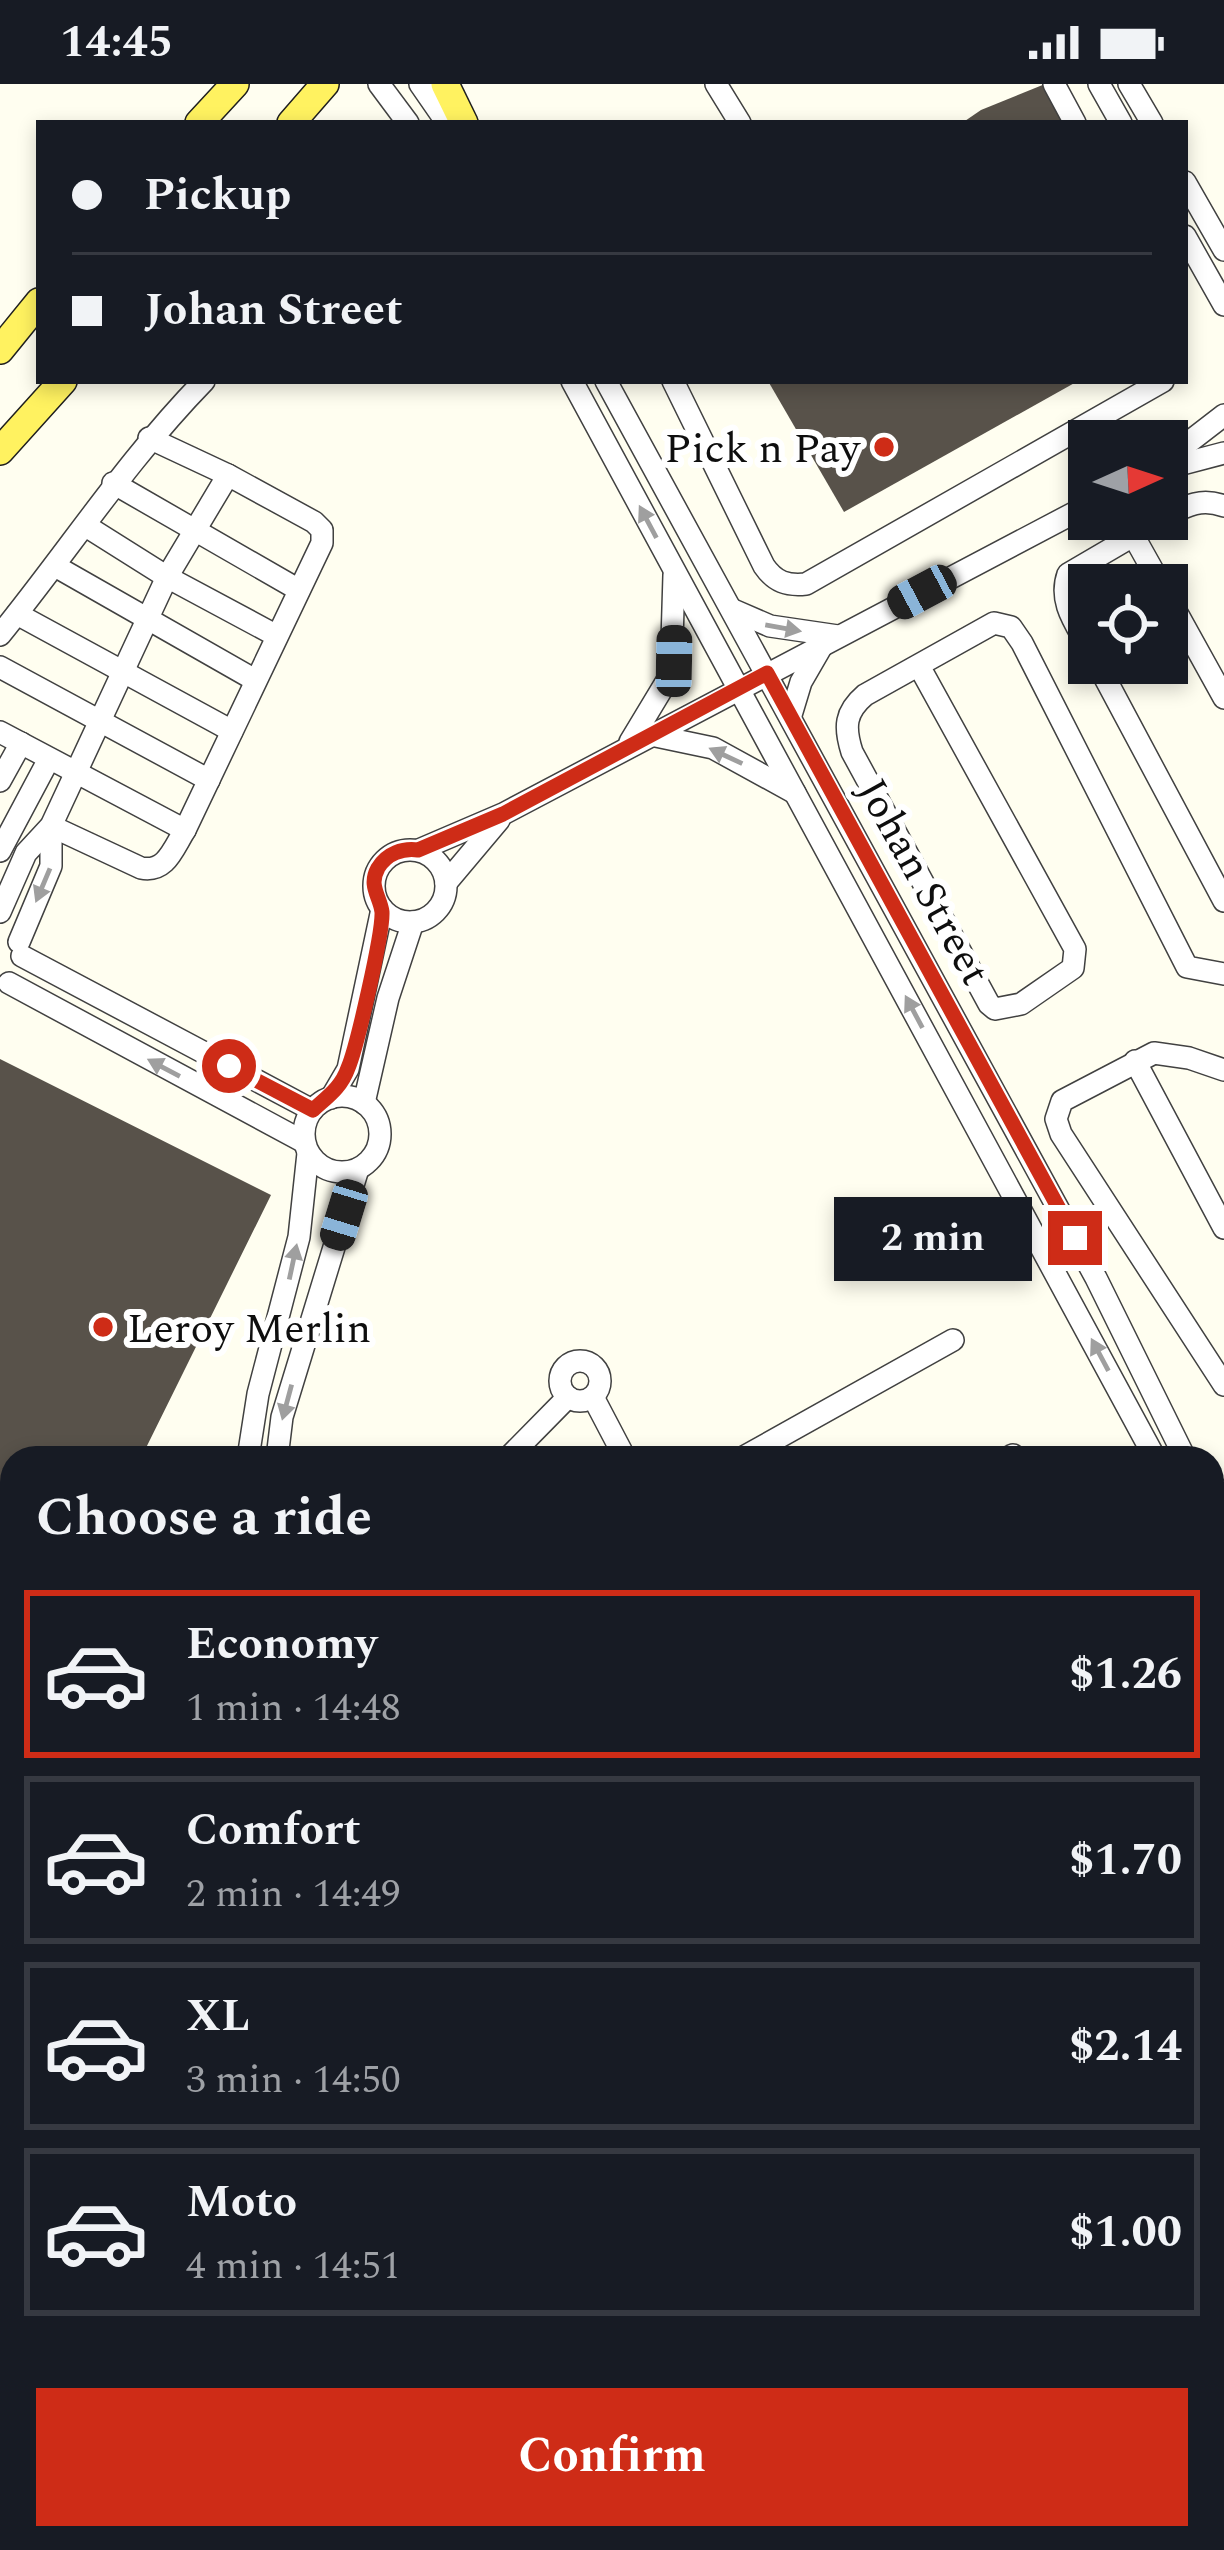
<!DOCTYPE html>
<html lang="en">
<head>
<meta charset="utf-8">
<style>
  :root { --surface:#171b24; --page:#20242c; --text:#f1f3f6; --muted:#9ea1a6; --line:#363941; --accent:#ce2c17 }
  body { margin:0; font-family:Spectral,serif; background:var(--page); color:var(--text); height:100vh; display:flex; flex-direction:column; font-size:45px; white-space:nowrap }
  * { box-sizing:border-box; margin:0 }
  p { font-size:39px; color:var(--muted) }
  .icon { flex:none; width:66px; height:66px; fill:none; stroke:currentColor; stroke-width:2; stroke-linecap:round; stroke-linejoin:round }
  .map { position:relative; flex:1; overflow:hidden }
  .sheet { position:absolute; left:0px; top:1362px; width:1224px; height:1104px; display:flex; flex-direction:column; background:var(--surface); border-radius:36px 36px 0 0; box-shadow:0 6px 18px #0003 }
  .sheet>* { flex:none }
  .guide { position:absolute; left:36px; top:36px; width:1152px; height:264px; border-radius:0px; box-shadow:0 6px 18px #0003; display:grid; align-content:center; height:264px; padding:0 36px; background:var(--surface) }
  .needle { width:78px; rotate:87deg }
  .controls { position:absolute; left:1068px; top:336px; display:grid; gap:24px }
  .controls a { display:grid; place-items:center; width:120px; height:120px; border-radius:0px; background:var(--surface); box-shadow:0 6px 18px #0003; font-size:60px }
  .end { position:absolute; width:54px; height:54px; margin:-27px; border:15px solid #ce2c17; background:#fff; box-shadow:0 0 0 6px #fff }
  .from { border-radius:50% }
  .bubble { position:absolute; height:84px; border-radius:0px; background:var(--surface); box-shadow:0 6px 18px #0003; font-size:39px; font-weight:700; line-height:84px; text-align:center }
  .car { position:absolute; width:36px; height:72px; margin:-36px -18px; border-radius:15px; box-shadow:0 0 9px 3px #0007; background:linear-gradient(#222 24%,#8ab4d8 0 40%,#222 0 76%,#8ab4d8 0 86%,#222 0) }
  .guide b { display:flex; align-items:center; gap:42px; height:114px; font-size:45px }
  .guide b+b { border-top:3px solid var(--line) }
  .guide i { width:30px; height:30px; background:var(--text) }
  ul { padding:0; list-style:none }
  li { display:flex; align-items:center; gap:36px; height:168px; margin:0 24px 18px; padding:0 12px; border:6px solid var(--line); border-radius:0px }
  li div { flex:1 }
  li b { display:block; font-size:45px }
  li em { font-style:normal; font-weight:700 }
  li.active { border-color:var(--accent) }
  li>.icon { width:108px; height:108px; stroke-width:1.5 }
  h2 { padding:0 36px; font-size:54px; line-height:144px }
  .button { display:flex; gap:24px; margin-top:auto; padding:24px 36px }
  .button a { flex:1; height:138px; border-radius:0px; background:var(--accent); color:#fff; font-size:48px; font-weight:700; line-height:138px; text-align:center }
  .status { display:flex; justify-content:space-between; align-items:center; height:84px; padding:0 60px; background:var(--surface); direction:ltr }
  .status svg { height:33px; fill:currentColor }
  .map>svg:first-child { display:block }
  .lines { fill:none; stroke-linecap:round; stroke-linejoin:round }
  .stream { stroke:#2e7adb; stroke-width:6 }
  .building { fill:#58524a }
  .minor-casing { stroke:#414141; stroke-width:24 }
  .major-casing { stroke:#1f1f1f; stroke-width:30 }
  .minor { stroke:#fff; stroke-width:21 }
  .major { stroke:#fff260; stroke-width:27 }
  .oneway { fill:#9f9f9f }
  .route { stroke:#ce2c17; stroke-width:15 }
  .poi-dot { fill:#ce2c17; stroke:#fff; stroke-width:4.5 }
  .labels { text-anchor:middle; stroke-width:12; stroke-linejoin:round; paint-order:stroke }
  .poi-label { font-size:42px; fill:#0e0e0e; stroke:#fff; text-anchor:end }
  .street-label { font-size:42px; fill:#0e0e0e; stroke:#fff }
</style>
</head>
<body>
<div class="status"><b>14:45</b><svg viewBox="0 0 49 12"><path d="M0 12V9h3v3zM5 12V6h3v6zM10 12V3h3v9zM15 12V0h3v12zM26 1h20v11H26zM47 4h2v5h-2z"/></svg></div>
<div class="map">
<svg width="1224" height="2466" viewBox="0 0 1224 2466">
  <rect width="100%" height="100%" fill="#fffef0"/>
  <g class="lines">
    <g class="stream">
      <path d="M1212,2066L1224,2062"/>
      <path d="M1013,2466L1021,2454"/>
    </g>
  </g>
  <g class="building">
    <path d="M1045,0L1068,39H962L981,26Z"/>
    <path d="M768,297H1078L844,428Z"/>
    <path d="M0,975L271,1111L141,1374H12V1568L0,1562Z"/>
  </g>
  <g class="lines">
    <defs>
      <g id="minor">
        <path d="M379,0L408,39"/>
        <path d="M420,0L447,39"/>
        <path d="M716,0L740,39"/>
        <path d="M1054,0L1075,39"/>
        <path d="M1099,0L1121,39"/>
        <path d="M1129,0L1152,39"/>
        <path d="M1185,98L1224,166"/>
        <path d="M1185,152L1224,221"/>
        <path d="M572,297L1155,1374"/>
        <path d="M606,297L1096,1194L1185,1374"/>
        <path d="M673,297L764,482C775,498 787,502 806,500L1163,297"/>
        <path d="M149,354L228,391"/>
        <path d="M1167,375L1224,331"/>
        <path d="M1167,384L1224,369"/>
        <path d="M113,399L299,506"/>
        <path d="M1167,432C1187,421 1202,414 1224,422"/>
        <path d="M86,442L167,493L277,552"/>
        <path d="M1133,451L1161,501"/>
        <path d="M55,482L255,596"/>
        <path d="M1167,511L1224,614"/>
        <path d="M733,526L770,542L838,552"/>
        <path d="M17,530L232,647"/>
        <path d="M0,551C69,466 127,376 204,297"/>
        <path d="M1089,564C1076,540 1058,518 1068,490L1162,435"/>
        <path d="M1097,579L1224,817"/>
        <path d="M919,582L1075,865L1073,884L1021,920L995,925L989,920L852,668C844,643 845,628 865,611L994,539L1011,543L1022,559L1187,883L1224,890"/>
        <path d="M0,583L209,696"/>
        <path d="M791,631L801,598L823,560"/>
        <path d="M0,648L185,746"/>
        <path d="M651,651L713,664L795,709"/>
        <path d="M630,658L671,590L674,491"/>
        <path d="M0,697L21,659"/>
        <circle cx="410" cy="802" r="36"/>
        <path d="M419,766L503,730L1089,421"/>
        <path d="M0,767L49,675"/>
        <path d="M446,799L499,736"/>
        <path d="M0,828L26,769L51,742L167,493L228,391L314,438L322,446V459L185,746C173,765 166,789 141,784L51,742"/>
        <path d="M19,858L51,782V742"/>
        <path d="M22,872L312,1026"/>
        <path d="M9,899L304,1058"/>
        <path d="M1135,977L1224,1144"/>
        <path d="M1224,986L1189,974L1154,969L1062,1017L1056,1035L1061,1050L1224,1301"/>
        <circle cx="342" cy="1050" r="38"/>
        <path d="M331,1014L348,985L382,825"/>
        <path d="M364,1019L388,914L413,838"/>
        <circle cx="580" cy="1297" r="20"/>
        <path d="M593,1313L625,1374"/>
        <path d="M248,1374L258,1310L299,1153L308,1069"/>
        <path d="M277,1374L282,1333L358,1085"/>
        <path d="M508,1374L568,1313"/>
        <path d="M742,1374L953,1256"/>
        <path d="M1007,1374L1013,1371"/>
        <path d="M1212,1400L1224,1413"/>
        <path d="M1212,1445L1224,1477"/>
        <path d="M1212,1487L1224,1503"/>
        <path d="M1212,1648L1224,1670"/>
        <path d="M0,1727L12,1720"/>
        <path d="M0,1756L12,1749"/>
        <path d="M1212,1794L1224,1782"/>
        <path d="M0,1866L12,1859"/>
        <path d="M0,2044L12,2036"/>
        <path d="M0,2190L12,2182"/>
        <path d="M0,2343L12,2337"/>
        <path d="M0,2385L12,2405"/>
        <path d="M42,2454L49,2466"/>
        <path d="M273,2454L280,2466"/>
        <path d="M429,2454L436,2466"/>
      </g>
      <g id="major">
        <path d="M445,0L464,39"/>
        <path d="M199,39L235,0"/>
        <path d="M291,39L325,0"/>
        <path d="M0,266L39,218"/>
        <path d="M0,367L63,297"/>
      </g>
    </defs>
    <use href="#minor" class="minor-casing"/>
    <use href="#major" class="major-casing"/>
    <use href="#minor" class="minor"/>
    <use href="#major" class="major"/>
  </g>
  <defs><path id="oneway-solid" d="M-6-.8H1V-3.2L6.5 0L1 3.2V.8H-6Z" transform="scale(3)"/></defs>
  <g class="oneway">
    <use href="#oneway-solid" transform="translate(648 438) rotate(-118)"/>
    <use href="#oneway-solid" transform="translate(783 544) rotate(10)"/>
    <use href="#oneway-solid" transform="translate(726 672) rotate(-155)"/>
    <use href="#oneway-solid" transform="translate(43 801) rotate(113)"/>
    <use href="#oneway-solid" transform="translate(914 928) rotate(-118)"/>
    <use href="#oneway-solid" transform="translate(164 984) rotate(-152)"/>
    <use href="#oneway-solid" transform="translate(293 1178) rotate(-78)"/>
    <use href="#oneway-solid" transform="translate(1100 1271) rotate(-118)"/>
    <use href="#oneway-solid" transform="translate(287 1318) rotate(105)"/>
  </g>
  <g class="lines">
    <path class="route" d="M229,982L313,1026C327,1013 341,1004 348,984C357,963 383,849 382,828C380,812 368,802 378,784C387,769 403,764 418,766L503,730L767,589L1075,1154"/>
  </g>
  <g class="poi-dot">
    <circle cx="884" cy="363" r="12"/>
    <circle cx="103" cy="1243" r="12"/>
  </g>
  <g class="labels">
    <g class="poi-label">
      <text x="860" y="378">Pick n Pay</text>
      <text x="127" y="1258" text-anchor="start">Leroy Merlin</text>
    </g>
    <g class="street-label">
      <text transform="translate(925 797) rotate(61)" y="15">Johan Street</text>
    </g>
  </g>
</svg>
<div class="controls">
<a><svg class="needle" viewBox="-14 -14 28 28"><path d="M0-13l5 13h-10z" fill="#e53935"/><path d="M0 13l5-13h-10z" fill="#9ea1a6"/></svg></a>
<a><svg class="icon" aria-label="locate" viewBox="0 0 24 24"><circle cx="12" cy="12" r="6"/><path d="M12 2v4M12 18v4M2 12h4M18 12h4"/></svg></a>
</div>
<i class="end from" style="left:229px;top:982px"></i>
<i class="end" style="left:1075px;top:1154px"></i>
<div class="bubble" style="left:834px;top:1113px;width:198px">2 min</div>
<i class="car" style="left:922px;top:508px;rotate:242deg"></i>
<i class="car" style="left:674px;top:577px;rotate:1deg"></i>
<i class="car" style="left:344px;top:1131px;rotate:197deg"></i>
<div class="guide">
<b><i class="from"></i>Pickup</b>
<b><i></i>Johan Street</b>
</div>
<section class="sheet">
<h2>Choose a ride</h2>
<ul>
<li class="active"><svg class="icon" aria-label="car" viewBox="0 0 24 24"><path d="M5 17H2v-5l4-1 3-4h7l3 4 3 1v5h-3M9 17h6M6 11h13"/><circle cx="7" cy="17" r="2"/><circle cx="17" cy="17" r="2"/></svg><div><b>Economy</b><p>1 min · 14:48</p></div><em>$1.26</em></li>
<li><svg class="icon" aria-label="car" viewBox="0 0 24 24"><path d="M5 17H2v-5l4-1 3-4h7l3 4 3 1v5h-3M9 17h6M6 11h13"/><circle cx="7" cy="17" r="2"/><circle cx="17" cy="17" r="2"/></svg><div><b>Comfort</b><p>2 min · 14:49</p></div><em>$1.70</em></li>
<li><svg class="icon" aria-label="car" viewBox="0 0 24 24"><path d="M5 17H2v-5l4-1 3-4h7l3 4 3 1v5h-3M9 17h6M6 11h13"/><circle cx="7" cy="17" r="2"/><circle cx="17" cy="17" r="2"/></svg><div><b>XL</b><p>3 min · 14:50</p></div><em>$2.14</em></li>
<li><svg class="icon" aria-label="car" viewBox="0 0 24 24"><path d="M5 17H2v-5l4-1 3-4h7l3 4 3 1v5h-3M9 17h6M6 11h13"/><circle cx="7" cy="17" r="2"/><circle cx="17" cy="17" r="2"/></svg><div><b>Moto</b><p>4 min · 14:51</p></div><em>$1.00</em></li>
</ul>
<div class="button"><a>Confirm</a></div>
</section>
</div>
</body>
</html>
